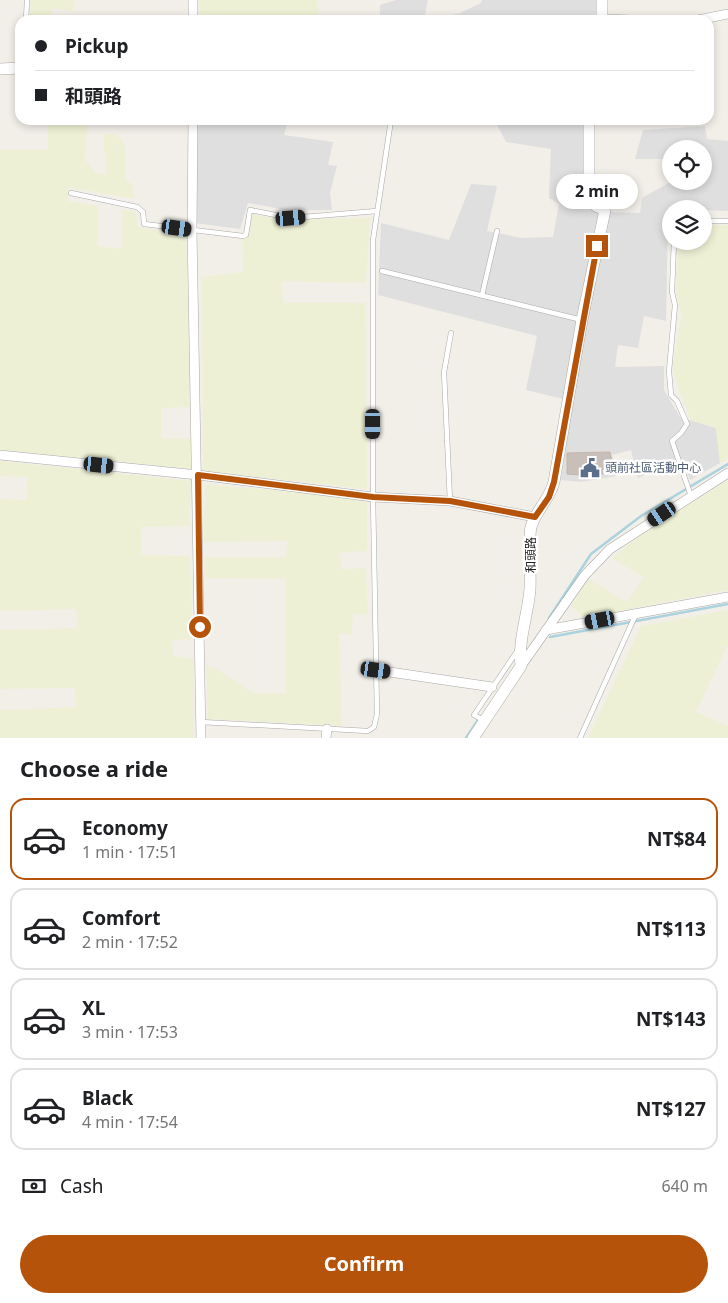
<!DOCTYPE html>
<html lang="en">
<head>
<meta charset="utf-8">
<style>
  :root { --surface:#fff; --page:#f2f2f2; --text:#202124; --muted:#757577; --line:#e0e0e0; --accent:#b45309 }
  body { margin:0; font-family:"Noto Sans","Noto Sans TC",sans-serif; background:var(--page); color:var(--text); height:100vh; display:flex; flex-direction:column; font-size:19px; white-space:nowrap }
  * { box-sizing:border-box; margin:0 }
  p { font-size:16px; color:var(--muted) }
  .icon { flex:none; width:28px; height:28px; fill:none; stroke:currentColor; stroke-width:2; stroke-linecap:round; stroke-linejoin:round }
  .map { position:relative; height:738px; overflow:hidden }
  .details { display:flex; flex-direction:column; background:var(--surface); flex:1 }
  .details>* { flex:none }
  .hud { position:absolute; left:15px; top:15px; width:699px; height:110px; border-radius:15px; box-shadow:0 2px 8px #0003; display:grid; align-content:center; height:110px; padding:0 20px; background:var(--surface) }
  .controls { position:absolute; left:662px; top:140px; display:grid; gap:10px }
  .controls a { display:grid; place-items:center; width:50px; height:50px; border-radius:50%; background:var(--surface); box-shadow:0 2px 8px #0003; font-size:25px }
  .end { position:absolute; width:22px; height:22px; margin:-11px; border:6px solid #b45309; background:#fff; box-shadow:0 0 0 2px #fff }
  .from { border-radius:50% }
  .bubble { position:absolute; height:35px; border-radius:18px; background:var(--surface); box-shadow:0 2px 8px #0003; font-size:16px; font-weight:700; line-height:35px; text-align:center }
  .car { position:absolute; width:15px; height:30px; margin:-15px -8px; border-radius:6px; box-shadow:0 0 4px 1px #0007; background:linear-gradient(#222 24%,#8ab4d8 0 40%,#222 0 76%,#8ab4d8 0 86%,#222 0) }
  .hud b { display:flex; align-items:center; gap:18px; height:48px; font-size:19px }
  .hud b+b { border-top:1px solid var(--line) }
  .hud i { width:12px; height:12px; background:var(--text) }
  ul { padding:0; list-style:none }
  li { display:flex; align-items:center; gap:15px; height:82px; margin:0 10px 8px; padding:0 10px; border:2px solid var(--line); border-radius:15px }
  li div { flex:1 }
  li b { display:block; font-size:19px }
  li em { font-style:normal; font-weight:700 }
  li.selected { border-color:var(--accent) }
  li>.icon { width:45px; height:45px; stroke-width:1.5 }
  h2 { padding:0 20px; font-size:22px; line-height:60px }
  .pay { display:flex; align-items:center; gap:12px; height:55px; padding:0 20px; font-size:19px }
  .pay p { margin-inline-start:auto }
  .primary-button { display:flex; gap:10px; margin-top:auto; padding:10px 20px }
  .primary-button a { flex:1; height:58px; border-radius:30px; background:var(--accent); color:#fff; font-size:20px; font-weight:700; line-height:58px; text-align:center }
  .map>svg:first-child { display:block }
  .residential { fill:#e0dfdf }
  .farmland { fill:#eef0d5 }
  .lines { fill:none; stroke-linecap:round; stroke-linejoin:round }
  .stream { stroke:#aad3df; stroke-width:2.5 }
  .building { fill:#c7bfb8; stroke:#c4b6ab }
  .service-casing { stroke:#a9a9a9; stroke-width:5.5 }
  .minor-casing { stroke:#a9a9a9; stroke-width:10 }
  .tertiary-casing { stroke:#a9a9a9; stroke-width:12 }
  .service { stroke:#fff; stroke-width:4.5 }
  .minor { stroke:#fff; stroke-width:9 }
  .tertiary { stroke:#fff; stroke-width:11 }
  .route { stroke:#b45309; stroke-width:6 }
  .labels { text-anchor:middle; stroke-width:5; stroke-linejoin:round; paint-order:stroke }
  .service-label { font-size:12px; fill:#4e5e75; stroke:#fff; text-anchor:start }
  .street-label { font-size:12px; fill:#222; stroke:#fff }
</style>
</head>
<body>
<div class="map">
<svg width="728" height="738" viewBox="0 0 728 738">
  <rect width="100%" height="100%" fill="#f2efe9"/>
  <g class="residential">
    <path d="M396,0H428L424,20H380V5Z"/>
    <path d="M482,0H596V13L592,20H431L460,13L481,3Z"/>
    <path d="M196,120H288L284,135L333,142L328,165L337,166L330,193L332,210H286L248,203L240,229L194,223Z"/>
    <path d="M497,120H619L584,122L583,201L597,212L640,213L642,198L672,181H704V149H671V159H635L643,130L705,126L707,139L728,141V211L671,209V212H668L666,321L644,316L638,348L618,345L615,367L664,366V390L680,417L716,428L720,463L690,480L683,459L638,478L631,450L612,455L617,476L581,482L561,480L572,401L526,390L537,336L378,295L381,223L449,240L471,184L497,186L487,231L522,238L553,237L559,204L549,198L551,149L506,142L495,121Z"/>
  </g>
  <g class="farmland">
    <path d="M31,0H75L73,11L52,8L51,20H30Z"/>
    <path d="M199,0H318V20H200Z"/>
    <path d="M47,120H87L86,161L96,173L106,174L103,134H117L125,146V180L134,185V199L68,187V201L98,206V246L121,249L122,210L136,212L137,227L186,235L191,407L161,408V438L194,439L193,469L0,450V150H48Z"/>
    <path d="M252,214L282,220L370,218L366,283L282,281L283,303H366L367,489L203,471L201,277L243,272L242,240L246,236Z"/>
    <path d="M704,225H728V458L720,463L716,428L691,420L679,391L673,368L681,315L676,290L679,241H704Z"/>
    <path d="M0,461L191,481L189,526L142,527L141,555L190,556L193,639L172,640L173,656L194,659V738H0V710L76,707L75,688L0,689V630L77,628L76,609L0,611V499L26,500L27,477L0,476Z"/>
    <path d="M728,480V590L639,607L586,620L571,606L588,579L626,602L644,578L612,558L639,536Z"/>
    <path d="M205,484L367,499V551L340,553L342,569L366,568L368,614H353L352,635L339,633L342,726L208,719L206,666L217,669L253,693H286L285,579L205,578L204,557H286L287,541L204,542Z"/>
    <path d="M728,610V644L696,712L728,726V738H588L641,626Z"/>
  </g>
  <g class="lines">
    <g class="stream">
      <path d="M549,618L591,554L641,516L728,464"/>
      <path d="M550,637L728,604"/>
      <path d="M466,738L480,717"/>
    </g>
  </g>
  <path class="building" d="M610,452L614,472L590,476L567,474V453Z"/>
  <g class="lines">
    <defs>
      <g id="service">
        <path d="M26,20L27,0"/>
        <path d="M71,193L137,207L143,212L144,224L243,236L246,235L250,210L291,218L377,211"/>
        <path d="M704,221H728"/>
        <path d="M674,241L672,292L675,305L669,371L671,395L677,401L687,424L681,433L672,441L691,496"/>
        <path d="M382,271L582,320"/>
        <path d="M482,295L497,231"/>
        <path d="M450,501L444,372L451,333"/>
        <path d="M483,720L474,715L518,650"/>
        <path d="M201,722L368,731L374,727L377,714L373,497V240L391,120"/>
        <path d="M580,738L636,614"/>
      </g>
      <g id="minor">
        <path d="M193,0V20"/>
        <path d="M603,19L632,20"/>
        <path d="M698,20L728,14"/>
        <path d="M193,120L192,230L201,738"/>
        <path d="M0,455L198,475L373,497L450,501L535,517"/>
        <path d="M546,630L728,597"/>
        <path d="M521,666L585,575L610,549L728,473"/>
        <path d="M376,670L492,687"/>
        <path d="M326,738L327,729"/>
      </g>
      <g id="tertiary">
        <path d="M602,0V20"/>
        <path d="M0,69L20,68"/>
        <path d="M473,738L521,666C518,639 528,615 530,589C531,573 528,539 531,527C536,510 550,499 554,482L582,320L605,210L596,206L589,197V120"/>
      </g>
    </defs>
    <use href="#service" class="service-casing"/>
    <use href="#minor" class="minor-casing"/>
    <use href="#tertiary" class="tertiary-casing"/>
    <use href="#service" class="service"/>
    <use href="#minor" class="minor"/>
    <use href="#tertiary" class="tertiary"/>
  </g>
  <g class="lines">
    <path class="route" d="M200,627L198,475L373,497L450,501L535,517L549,497L554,482L597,246"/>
  </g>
  <defs>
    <symbol id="civic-bare" viewBox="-9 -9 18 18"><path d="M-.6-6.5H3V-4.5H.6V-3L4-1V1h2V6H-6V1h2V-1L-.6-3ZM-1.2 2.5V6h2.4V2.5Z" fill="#5c6f8a" stroke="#fff" stroke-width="2.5" paint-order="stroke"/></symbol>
  </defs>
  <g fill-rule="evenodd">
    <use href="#civic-bare" x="576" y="454" width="28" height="28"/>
  </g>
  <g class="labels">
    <g class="service-label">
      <text x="605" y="472">頭前社區活動中心</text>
    </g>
    <g class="street-label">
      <text transform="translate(531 555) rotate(-90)" y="4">和頭路</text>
    </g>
  </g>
</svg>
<div class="controls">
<a><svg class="icon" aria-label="locate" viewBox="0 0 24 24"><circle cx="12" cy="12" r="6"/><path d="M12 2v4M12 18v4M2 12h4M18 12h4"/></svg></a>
<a><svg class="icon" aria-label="layers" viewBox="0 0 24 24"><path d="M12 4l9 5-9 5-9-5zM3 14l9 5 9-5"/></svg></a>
</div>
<i class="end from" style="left:200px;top:627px"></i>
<i class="end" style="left:597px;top:246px"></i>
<div class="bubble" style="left:556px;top:174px;width:82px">2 min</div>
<i class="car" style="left:291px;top:218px;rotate:85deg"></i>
<i class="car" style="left:177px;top:228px;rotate:98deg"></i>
<i class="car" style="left:373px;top:424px;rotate:180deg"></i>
<i class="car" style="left:99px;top:465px;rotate:96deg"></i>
<i class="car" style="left:662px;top:514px;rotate:236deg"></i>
<i class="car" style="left:600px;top:620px;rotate:259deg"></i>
<i class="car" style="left:376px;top:670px;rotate:98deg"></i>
<div class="hud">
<b><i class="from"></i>Pickup</b>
<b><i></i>和頭路</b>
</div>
</div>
<section class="details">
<h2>Choose a ride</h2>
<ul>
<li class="selected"><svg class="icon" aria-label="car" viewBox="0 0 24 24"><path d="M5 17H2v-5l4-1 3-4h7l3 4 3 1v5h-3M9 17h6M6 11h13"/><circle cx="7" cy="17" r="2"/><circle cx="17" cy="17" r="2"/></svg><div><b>Economy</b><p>1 min · 17:51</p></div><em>NT$84</em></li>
<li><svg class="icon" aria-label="car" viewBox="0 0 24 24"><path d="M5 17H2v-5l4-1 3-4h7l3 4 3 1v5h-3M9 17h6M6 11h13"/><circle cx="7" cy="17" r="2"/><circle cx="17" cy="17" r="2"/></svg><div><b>Comfort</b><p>2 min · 17:52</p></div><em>NT$113</em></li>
<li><svg class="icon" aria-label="car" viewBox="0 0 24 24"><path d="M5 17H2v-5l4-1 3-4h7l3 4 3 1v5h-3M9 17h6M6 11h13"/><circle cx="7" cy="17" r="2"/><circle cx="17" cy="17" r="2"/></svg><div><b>XL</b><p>3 min · 17:53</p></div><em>NT$143</em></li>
<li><svg class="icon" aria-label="car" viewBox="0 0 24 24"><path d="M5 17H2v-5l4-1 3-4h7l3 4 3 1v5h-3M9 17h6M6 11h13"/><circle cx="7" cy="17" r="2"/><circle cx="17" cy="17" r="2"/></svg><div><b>Black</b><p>4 min · 17:54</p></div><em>NT$127</em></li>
</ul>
<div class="pay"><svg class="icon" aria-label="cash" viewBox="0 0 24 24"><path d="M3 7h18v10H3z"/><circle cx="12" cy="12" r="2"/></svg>Cash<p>640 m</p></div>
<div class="primary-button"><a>Confirm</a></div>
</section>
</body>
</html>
